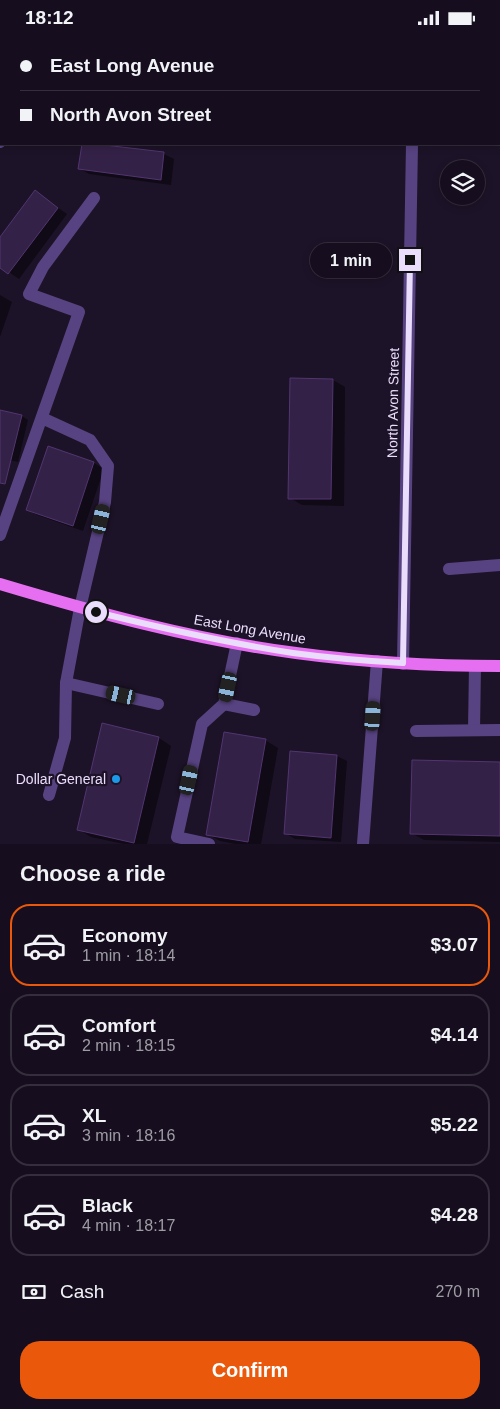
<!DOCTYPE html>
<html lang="en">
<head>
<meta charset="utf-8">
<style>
  :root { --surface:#160e1e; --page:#231c2b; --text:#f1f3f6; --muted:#9e9ca4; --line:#352e3c; --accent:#ea580c }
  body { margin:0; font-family:Arial,sans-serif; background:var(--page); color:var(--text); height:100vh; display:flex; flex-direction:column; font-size:19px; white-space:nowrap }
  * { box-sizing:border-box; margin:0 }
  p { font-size:16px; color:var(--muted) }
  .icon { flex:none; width:28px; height:28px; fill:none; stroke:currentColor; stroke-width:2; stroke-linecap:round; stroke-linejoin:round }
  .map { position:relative; height:809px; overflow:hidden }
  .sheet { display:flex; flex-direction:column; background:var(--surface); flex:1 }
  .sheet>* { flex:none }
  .hud { position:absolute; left:0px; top:0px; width:500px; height:110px; box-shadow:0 2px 8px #0003,0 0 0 1px var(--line); display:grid; align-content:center; height:110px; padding:0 20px; background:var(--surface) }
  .fabs { position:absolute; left:440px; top:125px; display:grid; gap:10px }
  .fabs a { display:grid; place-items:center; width:45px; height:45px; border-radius:50%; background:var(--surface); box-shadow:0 2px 8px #0003,0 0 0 1px var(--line); font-size:25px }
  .end { position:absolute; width:22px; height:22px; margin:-11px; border:6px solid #eaddfc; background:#111; box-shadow:0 0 0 2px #111 }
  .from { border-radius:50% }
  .bubble { position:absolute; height:35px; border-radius:18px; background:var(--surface); box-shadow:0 2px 8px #0003,0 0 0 1px var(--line); font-size:16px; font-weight:800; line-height:35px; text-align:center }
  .car { position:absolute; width:15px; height:30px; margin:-15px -8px; border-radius:6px; box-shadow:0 0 4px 1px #0007; background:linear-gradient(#222 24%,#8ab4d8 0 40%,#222 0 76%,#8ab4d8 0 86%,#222 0) }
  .hud b { display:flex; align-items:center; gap:18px; height:48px; font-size:19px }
  .hud b+b { border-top:1px solid var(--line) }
  .hud i { width:12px; height:12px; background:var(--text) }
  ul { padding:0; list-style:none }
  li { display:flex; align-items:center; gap:15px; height:82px; margin:0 10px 8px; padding:0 10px; border:2px solid var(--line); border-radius:20px }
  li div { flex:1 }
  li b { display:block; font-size:19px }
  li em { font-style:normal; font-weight:800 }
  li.active { border-color:var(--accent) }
  li>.icon { width:45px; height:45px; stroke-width:1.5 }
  h2 { padding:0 20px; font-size:22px; line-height:60px }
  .pay { display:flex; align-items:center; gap:12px; height:55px; padding:0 20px; font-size:19px }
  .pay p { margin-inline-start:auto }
  .button { display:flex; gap:10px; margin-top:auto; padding:10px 20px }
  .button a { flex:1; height:58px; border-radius:20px; background:var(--accent); color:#fff; font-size:20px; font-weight:800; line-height:58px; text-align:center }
  .status { display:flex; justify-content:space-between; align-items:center; height:35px; padding:0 25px; background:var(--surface); direction:ltr }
  .status svg { height:14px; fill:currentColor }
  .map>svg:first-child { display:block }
  .shadow { fill:#0007 }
  .building { fill:#342147; stroke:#523571 }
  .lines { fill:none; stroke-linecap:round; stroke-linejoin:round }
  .minor { stroke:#584382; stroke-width:12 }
  .major { stroke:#e66ff1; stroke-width:12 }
  .route { stroke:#eaddfc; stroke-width:6 }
  .poi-dot { fill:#1c99e9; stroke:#1d1328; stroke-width:2 }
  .labels { text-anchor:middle; stroke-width:4.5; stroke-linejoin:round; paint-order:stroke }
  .street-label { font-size:14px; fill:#eaddfc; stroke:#1d1328 }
  .poi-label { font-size:14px; fill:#eaddfc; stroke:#1d1328; text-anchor:end }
</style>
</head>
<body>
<div class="status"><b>18:12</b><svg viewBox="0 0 49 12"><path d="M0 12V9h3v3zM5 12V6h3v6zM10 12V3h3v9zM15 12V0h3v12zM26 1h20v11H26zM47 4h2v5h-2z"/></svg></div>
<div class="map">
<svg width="500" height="809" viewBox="0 0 500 809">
  <rect width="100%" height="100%" fill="#1d1328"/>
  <g class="shadow">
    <path d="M83,109L164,119L174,124L171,150L89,139L80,134Z"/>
    <path d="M35,157L67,179L19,244L0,231V204Z"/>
    <path d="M0,260L12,267L0,302Z"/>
    <path d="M333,345L345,352L344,471L302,470L290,463Z"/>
    <path d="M0,376L22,381L28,385L18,427L0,423Z"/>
    <path d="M48,413L94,428L104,434L83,496L37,480L27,475Z"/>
    <path d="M103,690L159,703L171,711L147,809H124L91,802L78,794Z"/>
    <path d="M265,705L278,713L261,809H235L220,806L207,799Z"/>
    <path d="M337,721L347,726L341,807L295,804L285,798Z"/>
    <path d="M500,728V807L424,805L411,798Z"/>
  </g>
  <g class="building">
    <path d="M82,109H96L164,117L161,145L78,134Z"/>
    <path d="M35,155L58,173L8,239L0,233V202Z"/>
    <path d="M290,343L333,344L331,464H288Z"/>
    <path d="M0,375L22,380L5,449L0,448Z"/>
    <path d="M48,411L94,427L73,491L26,475Z"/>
    <path d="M102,688L159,702L134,808L77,795Z"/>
    <path d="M224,697L266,704L248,807L206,800Z"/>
    <path d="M290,716L337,720L331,803L284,799Z"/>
    <path d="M412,725L500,727V801L410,799Z"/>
  </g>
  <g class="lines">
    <g class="minor">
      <path d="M63,1V0"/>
      <path d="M423,1V0"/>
      <path d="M0,7L1,8"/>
      <path d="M0,33H1"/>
      <path d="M0,107L1,105"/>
      <path d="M42,383L90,405L108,431L105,467L80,573L66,648L65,703L49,760"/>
      <path d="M0,500L79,277L29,259L43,232L94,163"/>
      <path d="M449,534L500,530"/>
      <path d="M403,629L412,109"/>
      <path d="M66,648L158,669"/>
      <path d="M224,669L254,675"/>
      <path d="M474,695L475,631"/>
      <path d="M416,696L500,695"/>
      <path d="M209,809L177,802L202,689L224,669L237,608"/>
      <path d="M363,809L377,626"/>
    </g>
    <path class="major" d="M0,549C97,578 195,605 296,618C363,627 432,631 500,631"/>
  </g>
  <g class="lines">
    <path class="route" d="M96,577C161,593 227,608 293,618C330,623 366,626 403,628L410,225"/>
  </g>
  <circle class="poi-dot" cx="116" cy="744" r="5"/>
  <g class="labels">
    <g class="street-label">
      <text transform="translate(393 368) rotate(-89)" y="5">North Avon Street</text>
      <text transform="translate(250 594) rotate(10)" y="5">East Long Avenue</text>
    </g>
    <g class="poi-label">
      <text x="106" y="749">Dollar General</text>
    </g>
  </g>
</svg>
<div class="fabs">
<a><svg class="icon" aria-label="layers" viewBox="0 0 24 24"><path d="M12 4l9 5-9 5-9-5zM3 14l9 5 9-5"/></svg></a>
</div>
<i class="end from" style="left:96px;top:577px"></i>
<i class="end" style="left:410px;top:225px"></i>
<div class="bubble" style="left:310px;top:208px;width:82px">1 min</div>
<i class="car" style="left:101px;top:484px;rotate:13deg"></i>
<i class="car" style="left:228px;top:652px;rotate:192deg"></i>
<i class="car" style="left:121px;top:660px;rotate:283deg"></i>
<i class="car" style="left:373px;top:681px;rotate:4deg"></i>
<i class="car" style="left:189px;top:745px;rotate:12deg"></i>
<div class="hud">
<b><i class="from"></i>East Long Avenue</b>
<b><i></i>North Avon Street</b>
</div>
</div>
<section class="sheet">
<h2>Choose a ride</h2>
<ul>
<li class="active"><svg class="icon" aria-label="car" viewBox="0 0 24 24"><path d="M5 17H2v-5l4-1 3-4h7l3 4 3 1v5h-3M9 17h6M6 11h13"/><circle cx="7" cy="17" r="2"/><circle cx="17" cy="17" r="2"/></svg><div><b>Economy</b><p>1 min · 18:14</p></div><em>$3.07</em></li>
<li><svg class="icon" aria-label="car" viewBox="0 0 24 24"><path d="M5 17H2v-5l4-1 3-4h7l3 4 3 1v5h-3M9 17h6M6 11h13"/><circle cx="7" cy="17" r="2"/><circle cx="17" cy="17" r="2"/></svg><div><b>Comfort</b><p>2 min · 18:15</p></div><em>$4.14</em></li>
<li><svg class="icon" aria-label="car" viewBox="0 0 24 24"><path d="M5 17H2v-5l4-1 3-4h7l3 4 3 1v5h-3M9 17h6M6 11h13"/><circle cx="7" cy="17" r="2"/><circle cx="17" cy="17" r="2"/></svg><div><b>XL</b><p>3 min · 18:16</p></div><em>$5.22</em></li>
<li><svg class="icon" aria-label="car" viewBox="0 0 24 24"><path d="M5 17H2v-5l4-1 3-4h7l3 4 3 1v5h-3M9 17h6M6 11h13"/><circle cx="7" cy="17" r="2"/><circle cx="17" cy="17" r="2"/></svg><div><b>Black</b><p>4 min · 18:17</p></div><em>$4.28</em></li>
</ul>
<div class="pay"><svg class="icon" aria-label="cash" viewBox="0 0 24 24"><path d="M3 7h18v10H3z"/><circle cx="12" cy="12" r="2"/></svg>Cash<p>270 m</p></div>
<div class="button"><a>Confirm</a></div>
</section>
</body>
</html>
